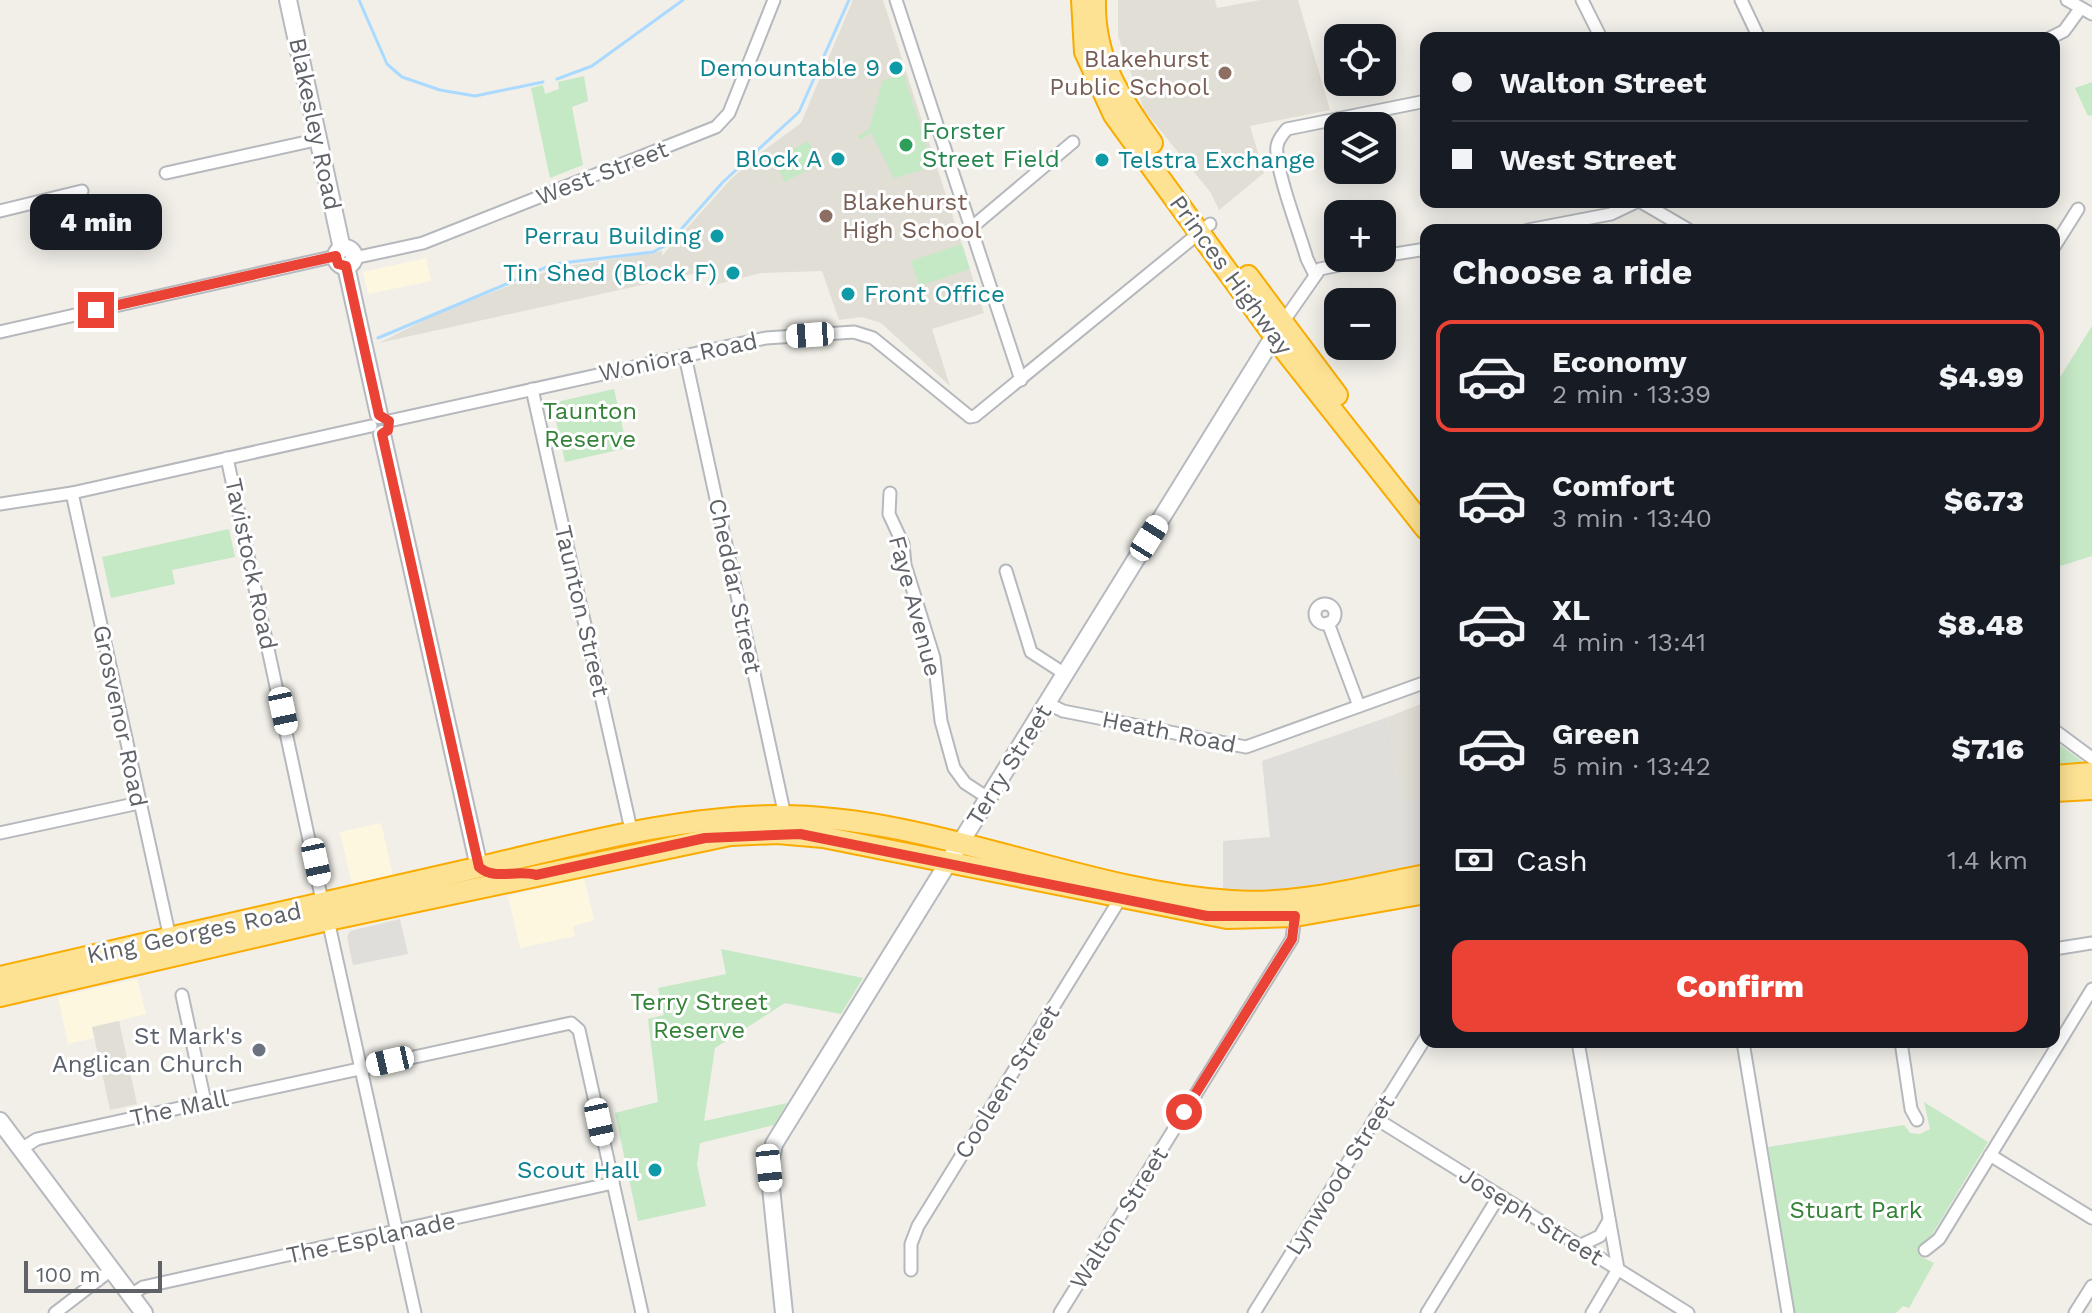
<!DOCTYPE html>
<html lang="en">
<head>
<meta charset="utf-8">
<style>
  :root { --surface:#171b24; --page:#20242c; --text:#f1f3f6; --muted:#9ea1a6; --line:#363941; --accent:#ea4335 }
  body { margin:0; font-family:"Work Sans",sans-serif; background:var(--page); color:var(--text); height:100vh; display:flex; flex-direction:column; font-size:30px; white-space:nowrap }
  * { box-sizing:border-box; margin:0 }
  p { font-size:26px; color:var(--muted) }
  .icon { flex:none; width:44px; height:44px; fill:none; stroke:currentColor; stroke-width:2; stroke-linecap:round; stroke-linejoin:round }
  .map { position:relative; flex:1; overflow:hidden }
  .sheet { position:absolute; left:1420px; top:224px; width:640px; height:824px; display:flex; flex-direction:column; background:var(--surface); border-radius:16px; box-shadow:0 4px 20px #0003 }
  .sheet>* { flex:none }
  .hud { position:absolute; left:1420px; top:32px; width:640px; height:176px; border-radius:16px; box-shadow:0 4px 20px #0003; display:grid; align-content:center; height:176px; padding:0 32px; background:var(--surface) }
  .controls { position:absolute; left:1324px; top:24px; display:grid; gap:16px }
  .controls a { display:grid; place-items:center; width:72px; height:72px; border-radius:16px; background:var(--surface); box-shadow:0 4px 20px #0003; font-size:40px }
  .scale { position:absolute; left:24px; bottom:20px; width:138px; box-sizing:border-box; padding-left:8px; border:4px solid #5f6368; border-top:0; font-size:22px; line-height:28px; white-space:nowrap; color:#5f6368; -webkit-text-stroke:6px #fff; paint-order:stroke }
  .end { position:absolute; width:36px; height:36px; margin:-18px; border:10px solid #ea4335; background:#fff; box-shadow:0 0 0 4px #fff }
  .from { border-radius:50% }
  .bubble { position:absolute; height:56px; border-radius:16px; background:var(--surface); box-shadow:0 4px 20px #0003; font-size:26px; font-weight:800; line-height:56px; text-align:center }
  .car { position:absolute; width:24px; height:48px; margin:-24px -12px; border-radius:10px; box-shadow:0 0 6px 2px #0007; background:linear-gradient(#fff 24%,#345 0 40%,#fff 0 76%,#345 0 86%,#fff 0) }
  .hud b { display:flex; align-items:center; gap:28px; height:76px; font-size:30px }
  .hud b+b { border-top:2px solid var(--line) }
  .hud i { width:20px; height:20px; background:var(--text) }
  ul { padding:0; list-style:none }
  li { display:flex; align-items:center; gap:24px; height:112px; margin:0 16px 12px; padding:0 16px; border:4px solid transparent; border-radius:16px }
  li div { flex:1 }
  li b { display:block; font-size:30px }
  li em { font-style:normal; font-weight:800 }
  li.selected { border-color:var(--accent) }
  li>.icon { width:72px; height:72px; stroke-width:1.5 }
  h2 { padding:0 32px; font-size:36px; line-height:96px }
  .pay { display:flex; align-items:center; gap:20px; height:88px; padding:0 32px; font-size:30px }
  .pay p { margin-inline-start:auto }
  .primary-button { display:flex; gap:16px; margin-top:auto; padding:16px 32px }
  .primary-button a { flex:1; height:92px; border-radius:16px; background:var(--accent); color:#fff; font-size:32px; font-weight:800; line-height:92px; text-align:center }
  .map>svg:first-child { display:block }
  .commercial { fill:#fef7e0 }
  .industrial { fill:#e0deda }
  .education { fill:#e1ded6 }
  .green { fill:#c5e8c5 }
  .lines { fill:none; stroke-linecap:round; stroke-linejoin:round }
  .stream { stroke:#aadaff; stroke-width:3 }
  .street-casing { stroke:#b5b8bc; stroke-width:15 }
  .secondary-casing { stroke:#b6babf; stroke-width:20 }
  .highway-casing { stroke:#f9ab00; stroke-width:24 }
  .street { stroke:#fff; stroke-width:11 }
  .secondary { stroke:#fff; stroke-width:16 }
  .highway { stroke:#fde293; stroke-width:20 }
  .route { stroke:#ea4335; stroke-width:10 }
  .culture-dot { fill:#0f9aa8; stroke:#fff; stroke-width:3 }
  .education-dot { fill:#8d6e63; stroke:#fff; stroke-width:3 }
  .leisure-dot { fill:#2e9e5b; stroke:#fff; stroke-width:3 }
  .worship-dot { fill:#6b7280; stroke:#fff; stroke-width:3 }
  .labels { text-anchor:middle; stroke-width:6; stroke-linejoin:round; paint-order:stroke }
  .education-label { font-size:24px; fill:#785e54; stroke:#fff; text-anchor:end }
  .culture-label { font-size:24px; fill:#0d838f; stroke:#fff; text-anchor:end }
  .street-label { font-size:24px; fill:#5f6368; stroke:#fff }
  .leisure-label { font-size:24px; fill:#27864d; stroke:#fff; text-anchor:start }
  .park-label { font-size:24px; fill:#348238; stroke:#fff }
  .worship-label { font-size:24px; fill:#5b616d; stroke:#fff; text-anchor:end }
</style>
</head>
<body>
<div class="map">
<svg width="2092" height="1313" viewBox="0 0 2092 1313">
  <rect width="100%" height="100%" fill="#f1efe8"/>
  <g class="commercial">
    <path d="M426,258L431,281L368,294L363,272Z"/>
    <path d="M381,823L393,876L352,885L340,832Z"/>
    <path d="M584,878L594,920L573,926L575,936L520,948L508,896Z"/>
    <path d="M137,979L146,1014L92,1027L94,1038L68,1044L58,997Z"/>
  </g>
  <g class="industrial">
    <path d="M1388,717L1401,802L1426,798V864L1286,890L1223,892V841L1270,837L1262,761Z"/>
    <path d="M400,919L408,954L353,965L347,937L350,931Z"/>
  </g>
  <g class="education">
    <path d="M853,0H883L984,313L932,329L950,386L881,323L862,317L839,320L822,271L761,273L714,285L710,270L379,343L438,313L556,268L662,251V256L730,180L759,154L801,123Z"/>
    <path d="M1118,0H1215L1217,8L1260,0H1298L1330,110L1250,126L1264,173L1219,210L1211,193L1144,110L1118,36Z"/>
    <path d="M1426,702V798L1401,803L1388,717Z"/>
    <path d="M119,1021L137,1104L110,1110L92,1027Z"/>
  </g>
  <g class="green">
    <path d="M904,75L933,167L894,178L871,133L860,140L858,136L869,129L883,80Z"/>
    <path d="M584,76L588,101L572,107L583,165L550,178L531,88L543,85L545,94L559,89L558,82Z"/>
    <path d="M2092,82V115L2088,116L2075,88Z"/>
    <path d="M808,141L820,163L785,182L773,160Z"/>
    <path d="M962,244L970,269L919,286L911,261Z"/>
    <path d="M2092,326V556L2054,568V387Z"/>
    <path d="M614,389L627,448L565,462L552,403Z"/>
    <path d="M229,529L235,557L172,570L175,584L111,598L102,557Z"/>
    <path d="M2054,741L2082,761V765L2054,767Z"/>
    <path d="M721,949L863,978L841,1014L785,1003L715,1048L704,1121L787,1103L774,1125L700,1143L697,1165L706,1206L638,1221L615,1113L658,1102L648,1019L664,1015L658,988L726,974Z"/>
    <path d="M1924,1102L1988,1142L1919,1256L1934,1263L1909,1308L1903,1306L1896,1313H1795L1768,1147L1904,1125L1910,1133L1920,1134L1930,1129Z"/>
  </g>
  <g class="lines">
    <g class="stream">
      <path d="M359,0L387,64L402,77L440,90L475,96L543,82"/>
      <path d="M557,79L592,66L683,0"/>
      <path d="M378,338L554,264L653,252L668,244L723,182L799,112L849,0"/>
    </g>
    <defs>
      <g id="street">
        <path d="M896,0L1021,380"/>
        <path d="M1582,0L1601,38"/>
        <path d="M1741,0L1759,38"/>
        <path d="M2067,0L2092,14"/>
        <path d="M2050,38L2064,31L2080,9"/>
        <path d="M166,173L320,139"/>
        <path d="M1641,202L1689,230"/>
        <path d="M0,211L82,191"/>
        <path d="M971,228L1073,142"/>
        <path d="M1528,230L1611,214L1636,202"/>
        <path d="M2054,247L2078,209"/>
        <path d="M1382,256L1426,249"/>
        <path d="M354,258L423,243L716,127L729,113L774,0"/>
        <path d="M1314,273L1307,259C1300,234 1274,167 1277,146C1278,139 1283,134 1287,129L1426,101"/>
        <path d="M1283,322L1320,269L1373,258"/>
        <path d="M0,332L336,256"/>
        <path d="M685,356L785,816"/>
        <path d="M532,389L632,834"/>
        <path d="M389,421L766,338L854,332L873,338L970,417L975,416L1210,224"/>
        <path d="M227,458L323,905"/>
        <path d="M72,493L170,938"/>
        <path d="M890,493L889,514L903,544L905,565L934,658L941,721L954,768L965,783L988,798"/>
        <path d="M0,504L72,493L371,426"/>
        <path d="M1006,571L1031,652L1065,674"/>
        <circle cx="1325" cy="614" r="10"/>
        <path d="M1328,623L1359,706"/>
        <path d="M1047,703L1063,711L1246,747L1426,682"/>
        <path d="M2054,730L2092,758"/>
        <path d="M0,833L139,803"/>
        <path d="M328,920L415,1313"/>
        <path d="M2054,949L2092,943"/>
        <path d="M182,995L205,1102"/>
        <path d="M1578,1042L1618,1269"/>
        <path d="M1743,1042L1788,1313"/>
        <path d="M1901,1042L1911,1109L1917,1120"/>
        <path d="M1375,1118L1688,1313"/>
        <path d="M21,1149L37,1139L571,1023L579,1030L642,1313"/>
        <path d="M1990,1155L2092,1218"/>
        <path d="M1579,1246L1600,1236L1608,1222"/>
        <path d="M1925,1250L1939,1239L2092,989"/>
        <path d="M911,1270V1244L918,1226L1120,899"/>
        <path d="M131,1295L143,1287L613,1183"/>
        <path d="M55,1313L111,1270"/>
        <path d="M1060,1313L1292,939L1295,916"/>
        <path d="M1254,1313L1426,1037"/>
        <path d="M1427,1313L1499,1196"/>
        <path d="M1592,1313L1618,1269"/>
        <path d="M2075,1313L2092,1286"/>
      </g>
      <g id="secondary">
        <path d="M288,0L342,249"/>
        <circle cx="345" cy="257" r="9"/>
        <path d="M346,266L379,415"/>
        <path d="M382,434L479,867"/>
        <path d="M0,1121L144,1313"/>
        <path d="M784,1313L769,1168L774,1144L1279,328"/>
      </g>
      <g id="highway">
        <path d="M1082,0L1085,52L1114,115L1283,348L1426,529"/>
        <path d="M1095,2C1094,60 1120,98 1152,143"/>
        <path d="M1248,276L1337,395"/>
        <path d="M2054,776L2092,773"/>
        <path d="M2054,791L2092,789"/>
        <path d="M0,977C154,941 309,906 463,871C566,848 673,816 779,816C933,816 1078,891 1231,901C1296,906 1362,887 1426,875"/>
        <path d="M0,996L328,920L730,835L777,833L823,837L1227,918L1295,916L1426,893"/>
      </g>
    </defs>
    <use href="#street" class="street-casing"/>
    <use href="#secondary" class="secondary-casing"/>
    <use href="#highway" class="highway-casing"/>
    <use href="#street" class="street"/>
    <use href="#secondary" class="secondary"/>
    <use href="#highway" class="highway"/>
  </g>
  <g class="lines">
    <path class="route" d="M96,310L336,256L338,264L346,266L379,415L389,421L388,430L382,434L479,867C495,881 516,869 536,875L705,838L800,834L1207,916H1295L1292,939L1184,1112"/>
  </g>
  <g class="culture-dot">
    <circle cx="896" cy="68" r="8"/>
    <circle cx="838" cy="159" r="8"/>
    <circle cx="1102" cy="160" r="8"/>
    <circle cx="717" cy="236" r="8"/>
    <circle cx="733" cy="273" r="8"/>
    <circle cx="848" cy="294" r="8"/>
    <circle cx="655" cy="1170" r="8"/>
  </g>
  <g class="education-dot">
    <circle cx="1225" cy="73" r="8"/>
    <circle cx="826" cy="216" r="8"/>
  </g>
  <circle class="leisure-dot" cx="906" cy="145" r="8"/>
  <circle class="worship-dot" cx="259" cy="1050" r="8"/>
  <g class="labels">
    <g class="education-label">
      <text x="1209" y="67">Blakehurst<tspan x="1209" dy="28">Public School</tspan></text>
      <text x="842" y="210" text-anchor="start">Blakehurst<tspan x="842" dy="28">High School</tspan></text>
    </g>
    <g class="culture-label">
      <text x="880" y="76">Demountable 9</text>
      <text x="822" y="167">Block A</text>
      <text x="1118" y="168" text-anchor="start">Telstra Exchange</text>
      <text x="701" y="244">Perrau Building</text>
      <text x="717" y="281">Tin Shed (Block F)</text>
      <text x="864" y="302" text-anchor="start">Front Office</text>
      <text x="639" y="1178">Scout Hall</text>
    </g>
    <g class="street-label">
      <text transform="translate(315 124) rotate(78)" y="8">Blakesley Road</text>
      <text transform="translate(602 173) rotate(-21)" y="8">West Street</text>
      <text transform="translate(1231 275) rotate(54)" y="8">Princes Highway</text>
      <text transform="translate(678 357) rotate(-12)" y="8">Woniora Road</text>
      <text transform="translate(251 564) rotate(78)" y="8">Tavistock Road</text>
      <text transform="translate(735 586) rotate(78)" y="8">Cheddar Street</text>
      <text transform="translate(915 606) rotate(75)" y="8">Faye Avenue</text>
      <text transform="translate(582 611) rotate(77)" y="8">Taunton Street</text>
      <text transform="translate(120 716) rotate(78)" y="8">Grosvenor Road</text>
      <text transform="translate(1169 732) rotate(11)" y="8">Heath Road</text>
      <text transform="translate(1009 765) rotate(-58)" y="8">Terry Street</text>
      <text transform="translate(194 933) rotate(-12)" y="8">King Georges Road</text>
      <text transform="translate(1007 1082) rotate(-58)" y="8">Cooleen Street</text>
      <text transform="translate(179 1108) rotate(-12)" y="8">The Mall</text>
      <text transform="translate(1340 1175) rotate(-58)" y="8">Lynwood Street</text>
      <text transform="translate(1531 1216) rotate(32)" y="8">Joseph Street</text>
      <text transform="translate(1119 1218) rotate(-58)" y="8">Walton Street</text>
      <text transform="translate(371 1238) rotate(-12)" y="8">The Esplanade</text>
    </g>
    <g class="leisure-label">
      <text x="922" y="139">Forster<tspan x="922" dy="28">Street Field</tspan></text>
    </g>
    <g class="park-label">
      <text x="590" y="419">Taunton<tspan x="590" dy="28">Reserve</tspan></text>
      <text x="699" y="1010">Terry Street<tspan x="699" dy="28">Reserve</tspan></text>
      <text x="1856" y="1218">Stuart Park</text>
    </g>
    <g class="worship-label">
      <text x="243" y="1044">St Mark's<tspan x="243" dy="28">Anglican Church</tspan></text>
    </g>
  </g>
</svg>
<div class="controls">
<a><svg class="icon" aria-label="locate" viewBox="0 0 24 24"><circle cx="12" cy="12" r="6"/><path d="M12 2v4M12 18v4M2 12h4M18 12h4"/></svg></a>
<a><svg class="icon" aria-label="layers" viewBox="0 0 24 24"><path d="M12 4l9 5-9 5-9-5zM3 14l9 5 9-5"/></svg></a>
<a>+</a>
<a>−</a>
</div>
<div class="scale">100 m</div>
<i class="end from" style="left:1184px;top:1112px"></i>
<i class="end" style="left:96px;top:310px"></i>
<div class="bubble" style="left:30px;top:194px;width:132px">4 min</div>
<i class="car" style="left:810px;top:335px;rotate:266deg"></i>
<i class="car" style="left:1149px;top:538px;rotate:32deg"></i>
<i class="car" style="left:283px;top:711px;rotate:168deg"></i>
<i class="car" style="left:316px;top:862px;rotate:168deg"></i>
<i class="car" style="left:390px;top:1061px;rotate:257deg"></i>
<i class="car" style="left:599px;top:1122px;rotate:168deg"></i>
<i class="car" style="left:769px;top:1168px;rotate:174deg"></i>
<div class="hud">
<b><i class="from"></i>Walton Street</b>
<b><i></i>West Street</b>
</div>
<section class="sheet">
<h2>Choose a ride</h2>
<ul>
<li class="selected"><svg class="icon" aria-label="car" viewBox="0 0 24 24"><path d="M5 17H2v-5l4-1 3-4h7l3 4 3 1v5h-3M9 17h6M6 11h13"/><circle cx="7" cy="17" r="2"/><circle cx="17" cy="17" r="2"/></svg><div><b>Economy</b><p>2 min · 13:39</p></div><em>$4.99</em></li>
<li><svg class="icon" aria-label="car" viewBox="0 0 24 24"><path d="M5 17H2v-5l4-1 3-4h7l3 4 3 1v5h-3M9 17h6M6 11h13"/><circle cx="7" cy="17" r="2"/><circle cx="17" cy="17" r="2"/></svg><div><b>Comfort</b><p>3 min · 13:40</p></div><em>$6.73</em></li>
<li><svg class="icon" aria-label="car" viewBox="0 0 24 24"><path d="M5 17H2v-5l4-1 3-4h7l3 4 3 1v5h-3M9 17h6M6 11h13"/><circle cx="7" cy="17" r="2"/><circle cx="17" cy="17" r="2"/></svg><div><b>XL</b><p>4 min · 13:41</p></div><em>$8.48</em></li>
<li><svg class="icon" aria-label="car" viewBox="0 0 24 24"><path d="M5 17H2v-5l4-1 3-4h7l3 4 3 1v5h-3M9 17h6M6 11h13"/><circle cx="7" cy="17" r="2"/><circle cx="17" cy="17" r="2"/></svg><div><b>Green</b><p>5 min · 13:42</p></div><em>$7.16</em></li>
</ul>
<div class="pay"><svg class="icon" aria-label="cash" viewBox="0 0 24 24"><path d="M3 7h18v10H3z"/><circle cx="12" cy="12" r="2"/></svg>Cash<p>1.4 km</p></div>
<div class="primary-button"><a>Confirm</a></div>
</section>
</div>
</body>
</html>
